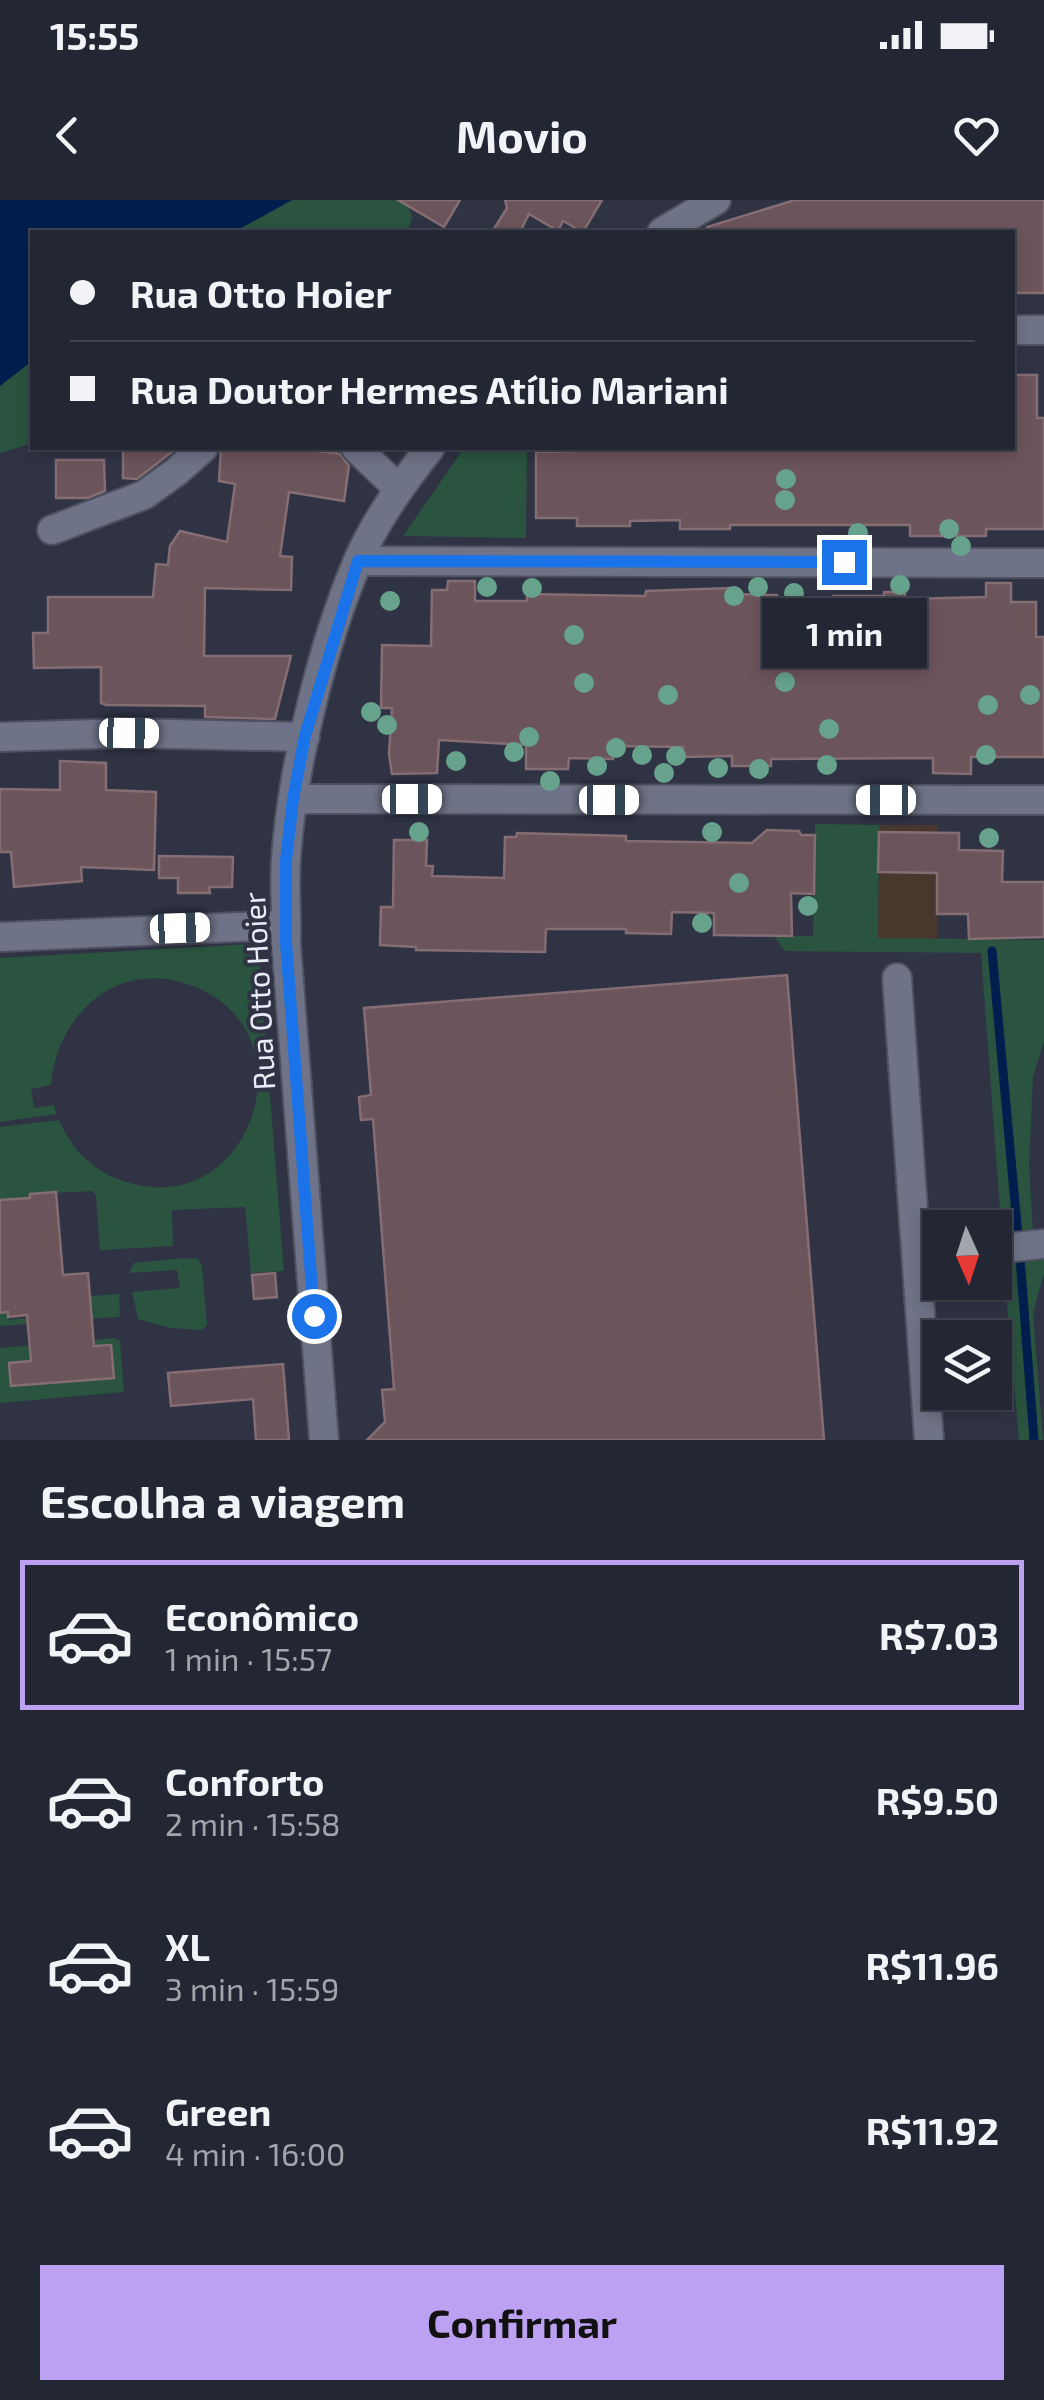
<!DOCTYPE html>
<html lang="pt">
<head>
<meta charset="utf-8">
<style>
  :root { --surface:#232633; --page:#2f323f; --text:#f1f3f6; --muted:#a3a5ac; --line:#40434e; --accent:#bca0f2 }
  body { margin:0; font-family:"Exo 2",sans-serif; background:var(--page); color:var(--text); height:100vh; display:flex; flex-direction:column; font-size:38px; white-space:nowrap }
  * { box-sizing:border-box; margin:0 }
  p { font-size:32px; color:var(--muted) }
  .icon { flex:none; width:55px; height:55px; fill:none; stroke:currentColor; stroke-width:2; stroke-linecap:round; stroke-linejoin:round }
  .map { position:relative; height:1240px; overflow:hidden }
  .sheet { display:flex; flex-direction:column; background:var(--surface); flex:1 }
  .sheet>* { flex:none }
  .guide { position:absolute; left:30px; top:30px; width:985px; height:220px; border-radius:0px; box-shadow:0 5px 15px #0003,0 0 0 2px var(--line); display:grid; align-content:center; height:220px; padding:0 40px; background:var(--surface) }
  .needle { width:65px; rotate:177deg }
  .buttons { position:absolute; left:922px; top:1010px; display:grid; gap:20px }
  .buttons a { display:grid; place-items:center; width:90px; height:90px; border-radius:0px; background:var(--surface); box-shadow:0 5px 15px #0003,0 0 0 2px var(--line); font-size:50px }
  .end { position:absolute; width:45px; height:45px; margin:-22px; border:12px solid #1a73e8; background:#fff; box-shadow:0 0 0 5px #fff }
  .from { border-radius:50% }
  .bubble { position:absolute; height:70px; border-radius:0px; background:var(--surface); box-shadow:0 5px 15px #0003,0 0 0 2px var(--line); font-size:32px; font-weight:700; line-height:70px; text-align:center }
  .car { position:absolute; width:30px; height:60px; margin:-30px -15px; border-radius:12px; box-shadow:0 0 8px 2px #0007; background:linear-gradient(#fff 24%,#345 0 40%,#fff 0 76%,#345 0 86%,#fff 0) }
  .guide b { display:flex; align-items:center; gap:35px; height:95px; font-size:38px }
  .guide b+b { border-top:2px solid var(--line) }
  .guide i { width:25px; height:25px; background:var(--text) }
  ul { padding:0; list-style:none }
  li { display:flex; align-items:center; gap:30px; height:150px; margin:0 20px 15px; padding:0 20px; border:5px solid transparent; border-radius:0px }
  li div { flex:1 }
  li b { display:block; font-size:38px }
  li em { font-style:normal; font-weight:700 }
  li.active { border-color:var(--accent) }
  li>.icon { width:90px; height:90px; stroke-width:1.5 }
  h2 { padding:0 40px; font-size:45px; line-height:120px }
  .action { display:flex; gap:20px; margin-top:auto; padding:20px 40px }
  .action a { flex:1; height:115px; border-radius:0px; background:var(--accent); color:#111; font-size:40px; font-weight:700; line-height:115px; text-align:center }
  .status { display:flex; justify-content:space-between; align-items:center; height:70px; padding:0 50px; background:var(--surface); direction:ltr }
  .status svg { height:28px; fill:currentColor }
  header { display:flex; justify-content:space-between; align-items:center; height:130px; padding:0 40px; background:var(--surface); font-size:45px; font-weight:700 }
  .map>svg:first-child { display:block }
  .commercial { fill:#48372d }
  .green { fill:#2a543f }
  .water { fill:#011e4e }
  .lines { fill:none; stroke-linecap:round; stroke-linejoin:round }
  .stream { stroke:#011e4e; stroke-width:9 }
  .building { fill:#6b545a; stroke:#856d74; stroke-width:2.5 }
  .minor-casing { stroke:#4e5160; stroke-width:32 }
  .minor { stroke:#6f7387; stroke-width:28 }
  .tree { fill:#66a28c }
  .route { stroke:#1a73e8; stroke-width:12 }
  .labels { text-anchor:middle; stroke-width:8; stroke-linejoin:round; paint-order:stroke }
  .street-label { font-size:30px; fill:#eaecf8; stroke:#2f3344 }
</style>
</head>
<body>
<div class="status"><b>15:55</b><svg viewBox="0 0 49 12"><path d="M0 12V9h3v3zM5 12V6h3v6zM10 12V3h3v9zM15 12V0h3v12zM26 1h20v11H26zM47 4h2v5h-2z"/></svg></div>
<header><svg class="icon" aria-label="back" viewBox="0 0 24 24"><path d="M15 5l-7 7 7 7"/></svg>Movio<svg class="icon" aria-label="heart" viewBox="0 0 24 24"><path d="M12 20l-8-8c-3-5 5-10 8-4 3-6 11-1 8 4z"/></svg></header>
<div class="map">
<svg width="1044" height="1240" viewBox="0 0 1044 1240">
  <rect width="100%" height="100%" fill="#2f3344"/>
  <path class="commercial" d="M879,625H938L937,739L878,738Z"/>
  <g class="green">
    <path d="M292,0H407L412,18L407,32H234Z"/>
    <path d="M32,161L30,244L0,253V186Z"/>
    <path d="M464,248H527L526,338L403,336Z"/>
    <path d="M815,624L879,625L878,738L1044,740V841L1033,877L1029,965L1033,1034L1002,1037L981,753L785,751L774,736H813Z"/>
    <path d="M250,744L259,758L284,1071L251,1073L245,1007L172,1010L173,1046L100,1050L96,995L92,991L31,994L30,1000H0V927L59,920C71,949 93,971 123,981C258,1027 321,811 172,780C106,767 55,824 51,885L31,889L34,908L54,905L56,914L0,922V758Z"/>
    <path d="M1044,1055V1073L1033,1113L1043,1240H1019L1003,1059Z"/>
    <path d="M183,1058L198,1059L202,1066L207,1125L202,1130L170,1128L138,1119L132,1092L180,1088L177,1070L129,1073L134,1063Z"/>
    <path d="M119,1094L120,1116L117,1117L0,1126V1113L8,1112L9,1120L90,1110L89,1096Z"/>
    <path d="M115,1138L120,1141L124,1192L0,1203V1148Z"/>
  </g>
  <path class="water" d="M0,0H292L234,32H32V161L0,186Z"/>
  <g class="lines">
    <g class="stream">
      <path d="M992,751L1018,1036"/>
      <path d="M1020,1058L1034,1240"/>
    </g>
  </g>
  <g class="building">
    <path d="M398,0H460L444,27Z"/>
    <path d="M505,0H602L583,32L563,21L558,31L529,14L520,32H492L507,8Z"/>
    <path d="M795,0H1044V93H1012V32H708L707,27Z"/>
    <path d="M1012,175H1037V218H1044V329H986V336H910V325H730V329H680V320L630,321V326H577V318H536V252L577,251V248H1012Z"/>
    <path d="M123,248H177L137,279L123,278Z"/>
    <path d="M221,248H294L340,254L349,266L344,301L289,292L280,356L292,357L291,390L205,388L204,456H291L275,519L205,517V506L106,505L101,503V467L34,468L33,433H48V397H153L156,364L168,365L170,346L180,331L227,342L235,284L219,281Z"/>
    <path d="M56,260H104L105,291L88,298H56Z"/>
    <path d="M448,381H475V401H527V394L645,396L646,391L730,388V394L777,395V409H833V396H884V392H905V399L986,397V383H1011V402H1036V437H1044V557H971V574L933,573V558L771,559V566H732V556L683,557V547L613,546V559L569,558L568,569H526V545L439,540L437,573L392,574L389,554L392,508H381L382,445L431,446L432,390H447Z"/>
    <path d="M60,561L106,563V590L156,592L154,670L81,667L82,681L14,687L11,652H0V589L60,590Z"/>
    <path d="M767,630L799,631L801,635H815L814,694L791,693L792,736L714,735V713L672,712L671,734L626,733V729H546L545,752L416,750V747L380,745L381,707H393L394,640H427L426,666H433L432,676L504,678L505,637H516L517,633L626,636V641L752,643Z"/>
    <path d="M879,632L959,633V650L1003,651L1002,682H1044V737L969,739L968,714H937V673L878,672Z"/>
    <path d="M159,656L233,657L232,687H209L210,693H178V678H159Z"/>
    <path d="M787,775L824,1240H367L385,1222L382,1190L394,1189L373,919L361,920L359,897L371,895L364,808Z"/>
    <path d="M56,992L63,1075L88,1073L94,1146L111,1145L114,1178L11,1186L9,1163L31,1161L27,1115L8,1117V1112L0,1113V1000L30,998V994Z"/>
    <path d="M275,1073L277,1097L254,1099L252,1075Z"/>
    <path d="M283,1164L289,1240H256L253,1199L171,1206L168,1173Z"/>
  </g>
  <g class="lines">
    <defs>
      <g id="minor">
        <path d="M662,32L716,0"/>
        <path d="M1012,130H1044"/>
        <path d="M356,248L399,289"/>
        <path d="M52,330L144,295L176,272L203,248"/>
        <path d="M358,361L1044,363"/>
        <path d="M0,537L129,533L305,537"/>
        <path d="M293,599L1044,600"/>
        <path d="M0,737L286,725"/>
        <path d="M897,778L929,1240"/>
        <path d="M995,1049L1044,1044"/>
        <path d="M324,1240L286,743C287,715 284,687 286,659C292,569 322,446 357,363C374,322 403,282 430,248"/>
      </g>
    </defs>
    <use href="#minor" class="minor-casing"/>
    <use href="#minor" class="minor"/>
  </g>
  <g class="tree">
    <circle cx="786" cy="279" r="10"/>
    <circle cx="785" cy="300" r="10"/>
    <circle cx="949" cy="329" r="10"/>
    <circle cx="858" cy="333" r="10"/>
    <circle cx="961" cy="346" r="10"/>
    <circle cx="900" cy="385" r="10"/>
    <circle cx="487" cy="387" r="10"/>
    <circle cx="758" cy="387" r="10"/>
    <circle cx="532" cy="388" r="10"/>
    <circle cx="794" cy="393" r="10"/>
    <circle cx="734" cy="396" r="10"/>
    <circle cx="390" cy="401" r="10"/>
    <circle cx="574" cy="435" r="10"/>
    <circle cx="905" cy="457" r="10"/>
    <circle cx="785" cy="482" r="10"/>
    <circle cx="584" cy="483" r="10"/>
    <circle cx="668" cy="495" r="10"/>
    <circle cx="1030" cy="495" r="10"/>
    <circle cx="988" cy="505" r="10"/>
    <circle cx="371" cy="512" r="10"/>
    <circle cx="387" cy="525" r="10"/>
    <circle cx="829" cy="529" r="10"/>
    <circle cx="529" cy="537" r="10"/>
    <circle cx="616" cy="548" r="10"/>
    <circle cx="514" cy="552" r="10"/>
    <circle cx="642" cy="555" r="10"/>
    <circle cx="986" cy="555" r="10"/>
    <circle cx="676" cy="556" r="10"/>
    <circle cx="456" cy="561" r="10"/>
    <circle cx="827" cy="565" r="10"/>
    <circle cx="597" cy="566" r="10"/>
    <circle cx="718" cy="568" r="10"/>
    <circle cx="759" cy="569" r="10"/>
    <circle cx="664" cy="573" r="10"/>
    <circle cx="550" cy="581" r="10"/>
    <circle cx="419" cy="632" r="10"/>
    <circle cx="712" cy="632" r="10"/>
    <circle cx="989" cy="638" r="10"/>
    <circle cx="739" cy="683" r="10"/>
    <circle cx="808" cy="706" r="10"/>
    <circle cx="702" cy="723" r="10"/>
  </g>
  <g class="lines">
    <path class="route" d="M314,1116L286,743V660L293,599L305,536L358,361L844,362"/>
  </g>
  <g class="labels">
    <g class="street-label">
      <text transform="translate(260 791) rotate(-93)" y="10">Rua Otto Hoier</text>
    </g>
  </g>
</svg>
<div class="buttons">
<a><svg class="needle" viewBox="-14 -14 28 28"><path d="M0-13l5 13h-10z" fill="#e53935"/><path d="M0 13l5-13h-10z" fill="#a3a5ac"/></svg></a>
<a><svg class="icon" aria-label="layers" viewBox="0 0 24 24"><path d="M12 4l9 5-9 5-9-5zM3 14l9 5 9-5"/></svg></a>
</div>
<i class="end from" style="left:314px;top:1116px"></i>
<i class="end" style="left:844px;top:362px"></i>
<div class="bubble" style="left:762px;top:398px;width:165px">1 min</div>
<i class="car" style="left:129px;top:533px;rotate:91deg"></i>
<i class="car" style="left:412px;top:599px;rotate:90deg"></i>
<i class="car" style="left:609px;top:600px;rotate:90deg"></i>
<i class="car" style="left:886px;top:600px;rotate:270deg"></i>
<i class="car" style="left:180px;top:728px;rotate:88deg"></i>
<div class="guide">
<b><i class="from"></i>Rua Otto Hoier</b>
<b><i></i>Rua Doutor Hermes Atílio Mariani</b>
</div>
</div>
<section class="sheet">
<h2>Escolha a viagem</h2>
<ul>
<li class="active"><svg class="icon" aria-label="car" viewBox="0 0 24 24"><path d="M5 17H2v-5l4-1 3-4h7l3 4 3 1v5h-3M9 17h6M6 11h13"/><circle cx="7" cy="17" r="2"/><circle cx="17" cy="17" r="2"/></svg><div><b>Econômico</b><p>1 min · 15:57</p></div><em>R$7.03</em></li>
<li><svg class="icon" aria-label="car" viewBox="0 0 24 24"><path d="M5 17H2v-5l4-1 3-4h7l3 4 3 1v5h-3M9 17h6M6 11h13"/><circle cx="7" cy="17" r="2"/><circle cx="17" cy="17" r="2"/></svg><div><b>Conforto</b><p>2 min · 15:58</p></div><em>R$9.50</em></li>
<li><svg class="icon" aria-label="car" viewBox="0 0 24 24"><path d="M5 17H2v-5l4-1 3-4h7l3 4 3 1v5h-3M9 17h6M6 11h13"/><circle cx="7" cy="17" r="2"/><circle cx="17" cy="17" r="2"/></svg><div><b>XL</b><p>3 min · 15:59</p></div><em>R$11.96</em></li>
<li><svg class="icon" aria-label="car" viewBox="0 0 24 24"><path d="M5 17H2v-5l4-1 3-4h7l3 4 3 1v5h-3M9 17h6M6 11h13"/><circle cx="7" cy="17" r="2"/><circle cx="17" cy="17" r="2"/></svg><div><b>Green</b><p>4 min · 16:00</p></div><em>R$11.92</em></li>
</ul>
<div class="action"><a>Confirmar</a></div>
</section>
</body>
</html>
